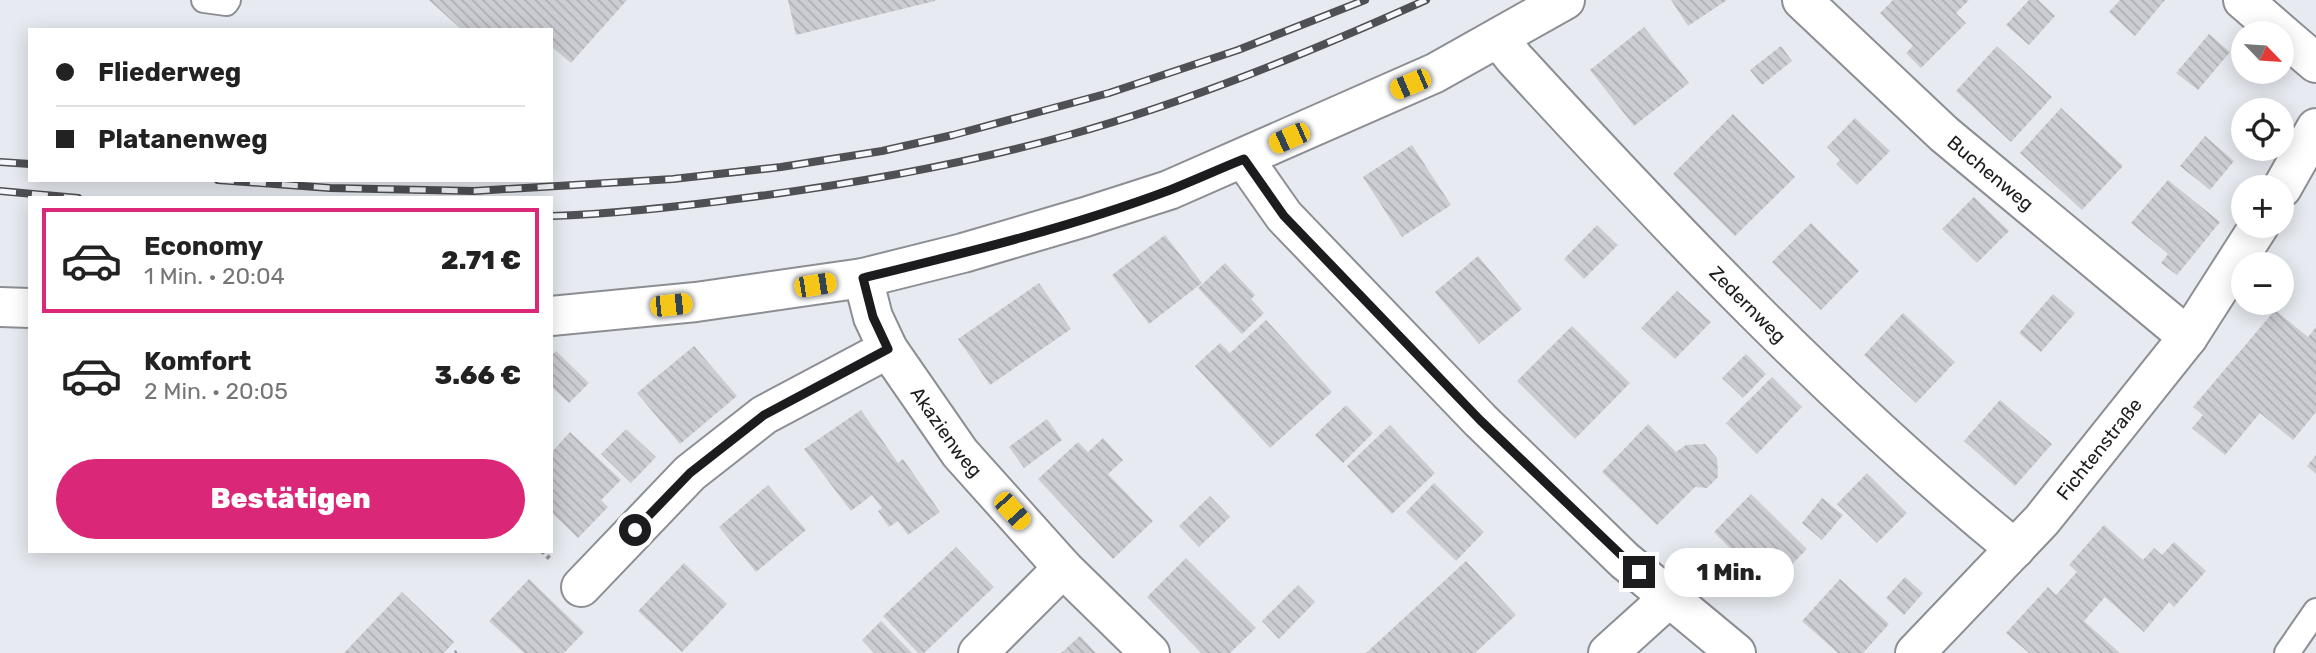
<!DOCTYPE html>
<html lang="de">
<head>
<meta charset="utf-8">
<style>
  :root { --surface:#fff; --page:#f2f2f2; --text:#222; --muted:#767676; --line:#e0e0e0; --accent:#db2777 }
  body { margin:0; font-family:Rubik,sans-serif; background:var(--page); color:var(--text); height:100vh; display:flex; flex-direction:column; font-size:26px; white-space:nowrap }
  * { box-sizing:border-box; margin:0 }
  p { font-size:23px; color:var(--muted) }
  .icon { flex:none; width:38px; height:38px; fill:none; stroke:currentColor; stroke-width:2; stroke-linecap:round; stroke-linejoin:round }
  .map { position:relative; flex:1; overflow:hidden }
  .side { position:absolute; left:28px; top:196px; width:525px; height:357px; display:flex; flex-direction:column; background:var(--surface); border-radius:0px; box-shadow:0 4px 18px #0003 }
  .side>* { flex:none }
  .guide { position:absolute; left:28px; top:28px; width:525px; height:154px; border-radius:0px; box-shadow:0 4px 18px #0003; display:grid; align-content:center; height:154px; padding:0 28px; background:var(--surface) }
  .needle { width:46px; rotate:115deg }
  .controls { position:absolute; left:2231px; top:21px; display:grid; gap:14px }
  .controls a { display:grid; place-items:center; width:63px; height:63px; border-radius:50%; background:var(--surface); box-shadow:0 4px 18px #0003; font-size:35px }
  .end { position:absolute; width:32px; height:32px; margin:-16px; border:9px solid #1c1c1f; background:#fff; box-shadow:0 0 0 4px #fff }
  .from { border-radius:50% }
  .bubble { position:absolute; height:49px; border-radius:24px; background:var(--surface); box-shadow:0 4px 18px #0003; font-size:23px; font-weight:800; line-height:49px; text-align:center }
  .car { position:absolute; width:21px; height:42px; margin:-21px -10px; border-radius:9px; box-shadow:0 0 5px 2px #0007; background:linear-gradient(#f5c518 24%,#345 0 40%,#f5c518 0 76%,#345 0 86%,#f5c518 0) }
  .guide b { display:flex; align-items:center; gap:24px; height:66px; font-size:26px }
  .guide b+b { border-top:2px solid var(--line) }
  .guide i { width:18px; height:18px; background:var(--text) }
  ul { padding:12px 0 0; list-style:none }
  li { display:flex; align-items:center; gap:21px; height:105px; margin:0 14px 10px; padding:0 14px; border:4px solid transparent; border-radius:0px }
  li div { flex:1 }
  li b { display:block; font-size:26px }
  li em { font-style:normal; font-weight:800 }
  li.selected { border-color:var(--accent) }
  li>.icon { width:63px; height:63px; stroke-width:1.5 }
  .primary-button { display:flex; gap:14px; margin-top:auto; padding:14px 28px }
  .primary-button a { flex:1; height:80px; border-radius:42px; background:var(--accent); color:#fff; font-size:28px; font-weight:800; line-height:80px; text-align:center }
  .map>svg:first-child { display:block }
  .building { fill:url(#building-back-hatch) }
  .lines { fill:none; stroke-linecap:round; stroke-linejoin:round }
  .service-casing { stroke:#8c8e94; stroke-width:28 }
  .minor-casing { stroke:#8c8e94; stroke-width:42 }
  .path { stroke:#93959a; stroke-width:4.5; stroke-dasharray:3.5 3.5; stroke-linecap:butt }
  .service { stroke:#fff; stroke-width:24 }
  .minor { stroke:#fff; stroke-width:38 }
  .rail-casing { stroke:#4f5053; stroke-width:8 }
  .rail { stroke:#f5f7fd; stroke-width:5; stroke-dasharray:16; stroke-linecap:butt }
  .route { stroke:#1c1c1f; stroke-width:9 }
  .labels { text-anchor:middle; stroke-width:6; stroke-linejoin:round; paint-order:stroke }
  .street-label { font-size:19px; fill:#1c1c1f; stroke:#f5f7fd }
</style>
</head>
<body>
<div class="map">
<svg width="2316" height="653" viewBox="0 0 2316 653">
  <defs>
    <pattern id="building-back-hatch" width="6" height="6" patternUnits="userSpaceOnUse" patternTransform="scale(1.75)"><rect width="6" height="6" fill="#cbcdd3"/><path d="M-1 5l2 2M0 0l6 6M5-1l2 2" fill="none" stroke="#aeafb5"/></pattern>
  </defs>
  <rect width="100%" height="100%" fill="#e7eaf0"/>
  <g class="building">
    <path d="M429,0H627L571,63L551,46V30H462Z"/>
    <path d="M788,0H935V1L796,35Z"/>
    <path d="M1671,0H1727L1688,26Z"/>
    <path d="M1893,0H1969L1956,13L1966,23L1921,68L1906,53L1913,46L1880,13Z"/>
    <path d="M2029,0H2038L2055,16L2029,45L2006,25Z"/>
    <path d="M2120,0H2165L2135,36L2109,12Z"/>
    <path d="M1644,27L1689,83L1634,126L1590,70Z"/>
    <path d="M2209,34L2230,52L2198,90L2176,73Z"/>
    <path d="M1781,46L1792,61L1762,85L1750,70Z"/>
    <path d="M1997,46L2052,97L2011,142L1956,91Z"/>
    <path d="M2061,108L2123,166L2082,210L2020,153Z"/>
    <path d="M1733,114L1795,177L1735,236L1673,174Z"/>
    <path d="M1855,118L1890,151L1857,185L1836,164L1840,160L1827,147Z"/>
    <path d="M2205,136L2234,161L2210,190L2180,166Z"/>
    <path d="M1412,145L1451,205L1402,237L1363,177Z"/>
    <path d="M2168,180L2220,222L2177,275L2161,263L2168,254L2131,223Z"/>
    <path d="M1974,197L2009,231L1977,263L1942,229Z"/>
    <path d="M1811,223L1859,271L1821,310L1772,262Z"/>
    <path d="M1597,225L1618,245L1584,279L1564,259Z"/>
    <path d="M1165,235L1202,283L1149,324L1112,275Z"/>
    <path d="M1478,256L1522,309L1479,344L1435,292Z"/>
    <path d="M1225,263L1255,295L1251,299L1264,313L1242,334L1198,288Z"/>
    <path d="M1039,283L1071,329L990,385L958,339Z"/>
    <path d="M1677,291L1711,322L1675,359L1641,328Z"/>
    <path d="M2053,294L2075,313L2041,352L2019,333Z"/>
    <path d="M2275,310L2308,337L2316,327V412L2293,440L2260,413L2225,455L2192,428L2203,415L2193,407Z"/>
    <path d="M1903,313L1955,362L1916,403L1864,355Z"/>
    <path d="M1266,320L1332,392L1270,448L1195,366L1220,343L1230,353Z"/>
    <path d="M1572,326L1630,383L1575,439L1517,381Z"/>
    <path d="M694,346L737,396L680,444L637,393Z"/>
    <path d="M556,351L589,383L569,403L551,386V356Z"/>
    <path d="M1746,354L1766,374L1743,398L1722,378Z"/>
    <path d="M1772,377L1802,407L1757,454L1726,423Z"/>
    <path d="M2000,400L2052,444L2015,486L1964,441Z"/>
    <path d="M1346,405L1373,433L1343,463L1315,435Z"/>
    <path d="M861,410L898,463L903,459L940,512L908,535L898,521L889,527L878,511L882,508L872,495L851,511L804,449Z"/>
    <path d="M1047,419L1062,440L1024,468L1009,447Z"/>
    <path d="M1648,424L1676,452L1686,445L1705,444L1717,458L1718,477L1707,488L1695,487L1657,525L1602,472Z"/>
    <path d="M1390,425L1435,473L1392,514L1347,466Z"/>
    <path d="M626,429L656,457L631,483L601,454Z"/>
    <path d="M570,432L621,480L601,500L608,507L578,538L551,512V453Z"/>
    <path d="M1103,438L1123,460L1108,474L1153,521L1113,559L1038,479L1078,442L1088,452Z"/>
    <path d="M2316,455V474L2307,466Z"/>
    <path d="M1867,473L1907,513L1877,543L1837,504Z"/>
    <path d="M1434,483L1484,532L1456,561L1406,512Z"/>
    <path d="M768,485L806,530L756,572L719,527Z"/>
    <path d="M1751,494L1807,549L1770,587L1750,567L1738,578L1724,564L1735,553L1714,532Z"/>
    <path d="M1210,496L1230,517L1199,547L1179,526Z"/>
    <path d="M1822,498L1843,515L1822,540L1802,523Z"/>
    <path d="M2104,525L2143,560L2154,548L2162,555L2174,542L2206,571L2174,607L2169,602L2144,632L2105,597L2084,621L2120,653H2029L2006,633L2048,587L2056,595L2077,572L2069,565Z"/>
    <path d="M956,547L994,587L924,653H918L883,616Z"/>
    <path d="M1186,558L1256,628L1230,653H1201L1147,597Z"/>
    <path d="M1466,561L1516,615L1475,653H1366Z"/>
    <path d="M684,563L727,604L682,652L638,611Z"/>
    <path d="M1905,577L1923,593L1904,615L1886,598Z"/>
    <path d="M529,579L584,632L564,653H524L489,621Z"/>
    <path d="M1840,579L1889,624L1863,653H1838L1802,621Z"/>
    <path d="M1298,585L1315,602L1279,639L1262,621Z"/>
    <path d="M402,592L454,642L444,653H344Z"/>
    <path d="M881,621L912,653H874L862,640Z"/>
    <path d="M1080,636L1096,653H1061Z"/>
  </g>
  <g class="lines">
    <defs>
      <g id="service">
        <path d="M204,0L226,3L228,0"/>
        <path d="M2287,653L2316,611"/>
      </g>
      <g id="minor">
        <path id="s1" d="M1802,0L1944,134L2188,337"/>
        <path d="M2243,0L2281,33"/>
        <path d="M2282,34L2316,63"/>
        <path id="s2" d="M1499,39L1514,58C1672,230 1834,401 2015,549"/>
        <path d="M1244,159L1284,216L1480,420L1624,560L1736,653"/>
        <path d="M2282,188L2316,128"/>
        <path id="s3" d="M863,278L873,317L888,349L960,453L1063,568L1150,653"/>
        <path d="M0,307L30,308"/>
        <path d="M551,316L696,302L863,278L963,253L1085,217L1169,190L1435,73L1565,0"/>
        <path d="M581,587L690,473L764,415L888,349"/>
        <path d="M978,653L1063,568"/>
        <path d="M1608,653L1670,597"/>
        <path id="s4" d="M1915,653L2042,520L2188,337L2259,226"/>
      </g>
    </defs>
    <use href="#service" class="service-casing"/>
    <use href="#minor" class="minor-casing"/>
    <g class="path">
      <path d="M542,551L551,560"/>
      <path d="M455,653L457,652"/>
    </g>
    <use href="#service" class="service"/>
    <use href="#minor" class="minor"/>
    <defs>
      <g id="rail">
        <path d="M0,162L30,164"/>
        <path d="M218,180L330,188L474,191L673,179L781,167L882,151L953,135L1109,93L1238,50L1365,0"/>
        <path d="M0,191L78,198"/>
        <path d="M551,216C618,214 685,206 752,197C858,183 965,164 1069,135C1191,101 1310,52 1426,0"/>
      </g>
    </defs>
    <use href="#rail" class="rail-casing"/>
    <use href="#rail" class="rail"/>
  </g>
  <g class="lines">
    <path class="route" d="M635,530L690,473L764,415L888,349L873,317L863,278C965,253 1072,227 1170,190C1195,180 1219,169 1244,159L1284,216L1480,420L1639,572"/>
  </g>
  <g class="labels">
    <g class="street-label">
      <text dy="7" stroke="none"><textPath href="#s1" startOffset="256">Buchenweg</textPath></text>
      <text dy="7" stroke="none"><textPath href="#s2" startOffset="364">Zedernweg</textPath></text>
      <text dy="7" stroke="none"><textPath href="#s3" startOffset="177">Akazienweg</textPath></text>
      <text dy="7" stroke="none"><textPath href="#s4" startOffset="275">Fichtenstraße</textPath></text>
    </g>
  </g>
</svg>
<div class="controls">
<a><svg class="needle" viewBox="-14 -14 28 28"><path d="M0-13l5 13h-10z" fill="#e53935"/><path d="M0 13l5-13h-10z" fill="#767676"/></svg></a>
<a><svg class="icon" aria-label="locate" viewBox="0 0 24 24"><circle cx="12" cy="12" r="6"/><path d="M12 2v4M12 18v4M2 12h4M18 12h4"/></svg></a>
<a>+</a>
<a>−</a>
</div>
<i class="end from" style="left:635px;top:530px"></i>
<i class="end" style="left:1639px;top:572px"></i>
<div class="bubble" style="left:1664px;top:548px;width:130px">1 Min.</div>
<i class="car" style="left:1410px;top:84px;rotate:247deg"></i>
<i class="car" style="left:1289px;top:138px;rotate:246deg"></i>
<i class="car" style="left:815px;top:285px;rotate:81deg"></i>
<i class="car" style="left:671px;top:305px;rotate:84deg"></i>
<i class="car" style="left:1012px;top:511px;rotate:138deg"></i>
<div class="guide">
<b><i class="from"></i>Fliederweg</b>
<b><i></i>Platanenweg</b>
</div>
<section class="side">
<ul>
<li class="selected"><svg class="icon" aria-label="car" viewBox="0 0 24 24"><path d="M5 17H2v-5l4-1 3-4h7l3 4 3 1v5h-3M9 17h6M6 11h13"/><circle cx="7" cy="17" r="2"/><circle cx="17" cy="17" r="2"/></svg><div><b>Economy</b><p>1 Min. · 20:04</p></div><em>2.71 €</em></li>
<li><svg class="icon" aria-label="car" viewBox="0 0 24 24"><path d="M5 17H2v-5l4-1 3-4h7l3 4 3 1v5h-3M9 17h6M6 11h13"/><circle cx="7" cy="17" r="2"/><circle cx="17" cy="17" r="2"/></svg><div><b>Komfort</b><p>2 Min. · 20:05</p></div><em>3.66 €</em></li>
</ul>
<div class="primary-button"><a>Bestätigen</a></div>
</section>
</div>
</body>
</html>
